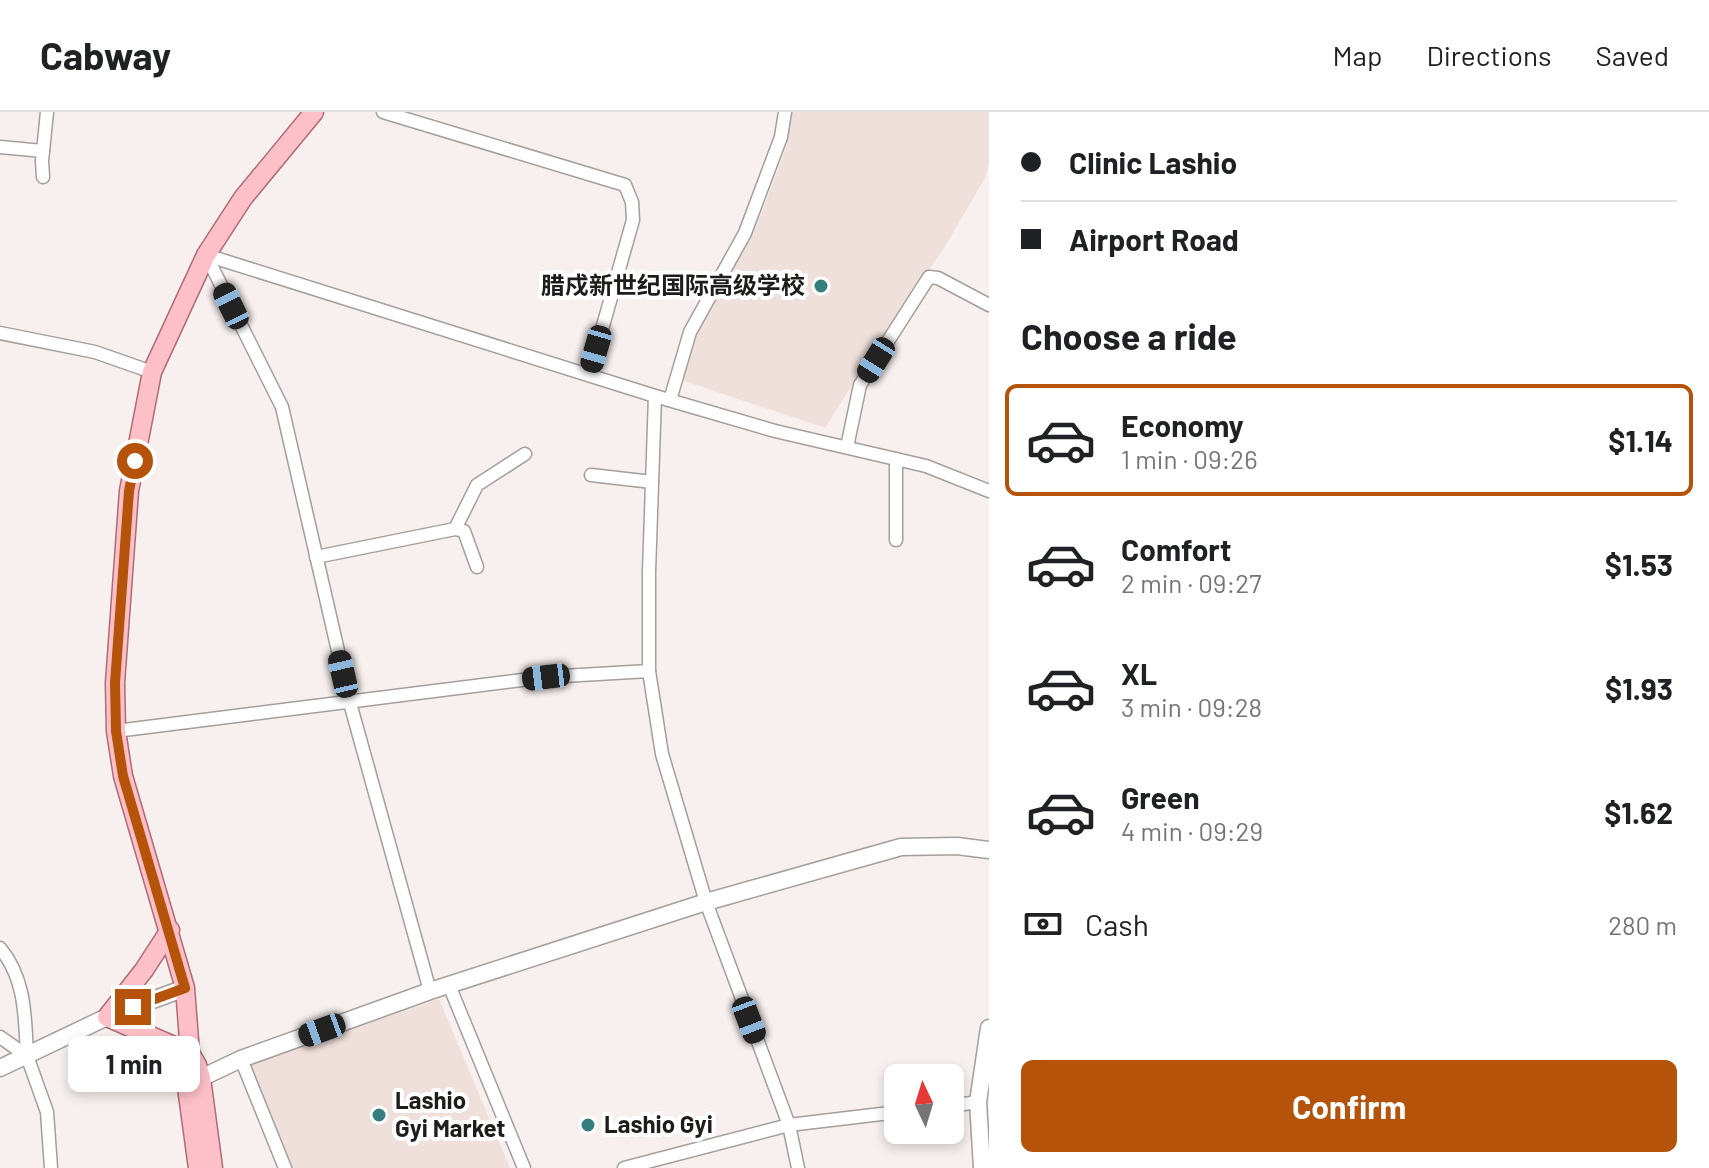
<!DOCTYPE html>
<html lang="en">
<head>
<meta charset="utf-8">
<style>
  :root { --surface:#fff; --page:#f6f6f6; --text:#202124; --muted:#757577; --line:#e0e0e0; --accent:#b45309 }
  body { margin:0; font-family:Barlow,"Noto Sans SC",sans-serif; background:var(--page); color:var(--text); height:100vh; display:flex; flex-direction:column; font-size:30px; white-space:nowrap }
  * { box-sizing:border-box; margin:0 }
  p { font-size:26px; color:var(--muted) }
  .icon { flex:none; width:44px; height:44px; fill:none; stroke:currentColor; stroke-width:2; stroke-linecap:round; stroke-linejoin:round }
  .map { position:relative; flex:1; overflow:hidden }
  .drawer { display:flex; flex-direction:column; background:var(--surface); width:720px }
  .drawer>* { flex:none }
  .banner { display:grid; align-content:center; height:176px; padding:0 32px; background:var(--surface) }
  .needle { width:52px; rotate:356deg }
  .controls { position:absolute; left:884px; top:952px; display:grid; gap:16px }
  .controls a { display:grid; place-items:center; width:80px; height:80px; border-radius:12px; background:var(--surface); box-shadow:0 4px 12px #0003; font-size:40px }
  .end { position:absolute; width:36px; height:36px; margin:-18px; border:10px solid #b45309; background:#fff; box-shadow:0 0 0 4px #fff }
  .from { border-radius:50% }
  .bubble { position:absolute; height:56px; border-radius:12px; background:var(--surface); box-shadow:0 4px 12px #0003; font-size:26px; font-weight:700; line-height:56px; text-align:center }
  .car { position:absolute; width:24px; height:48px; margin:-24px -12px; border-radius:10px; box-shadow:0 0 6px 2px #0007; background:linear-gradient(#222 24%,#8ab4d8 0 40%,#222 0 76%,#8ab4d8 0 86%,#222 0) }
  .banner b { display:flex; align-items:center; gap:28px; height:76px; font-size:30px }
  .banner b+b { border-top:2px solid var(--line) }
  .banner i { width:20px; height:20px; background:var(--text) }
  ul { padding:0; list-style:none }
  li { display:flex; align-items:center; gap:24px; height:112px; margin:0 16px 12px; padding:0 16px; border:4px solid transparent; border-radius:12px }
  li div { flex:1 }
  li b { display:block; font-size:30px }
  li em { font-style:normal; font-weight:700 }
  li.selected { border-color:var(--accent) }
  li>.icon { width:72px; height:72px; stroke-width:1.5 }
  h2 { padding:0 32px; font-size:36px; line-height:96px }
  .pay { display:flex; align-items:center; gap:20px; height:88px; padding:0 32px; font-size:30px }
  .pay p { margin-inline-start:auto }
  .button { display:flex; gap:16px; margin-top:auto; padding:16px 32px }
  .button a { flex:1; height:92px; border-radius:12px; background:var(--accent); color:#fff; font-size:32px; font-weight:700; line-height:92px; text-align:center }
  header { display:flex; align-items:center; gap:48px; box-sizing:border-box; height:112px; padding:0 40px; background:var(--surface); border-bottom:2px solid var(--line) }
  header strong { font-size:38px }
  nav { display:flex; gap:44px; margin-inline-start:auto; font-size:28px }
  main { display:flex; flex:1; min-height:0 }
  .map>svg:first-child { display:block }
  .built { fill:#efe0db }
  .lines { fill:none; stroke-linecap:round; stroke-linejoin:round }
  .street-casing { stroke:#a49e9c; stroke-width:15 }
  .secondary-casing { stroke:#a49e9c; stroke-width:19 }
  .primary-casing { stroke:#ae6c74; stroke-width:21 }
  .street { stroke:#fff; stroke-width:12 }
  .secondary { stroke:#fff; stroke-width:16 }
  .primary { stroke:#fdc0c8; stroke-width:18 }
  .route { stroke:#b45309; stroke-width:10 }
  .poi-dot { fill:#367e7e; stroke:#fff; stroke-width:3 }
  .labels { text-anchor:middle; stroke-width:8; stroke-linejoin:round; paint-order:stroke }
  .poi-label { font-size:24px; font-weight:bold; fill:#1f1d1c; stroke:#fff; text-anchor:start }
</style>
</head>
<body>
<header>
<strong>Cabway</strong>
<nav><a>Map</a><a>Directions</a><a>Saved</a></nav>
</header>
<main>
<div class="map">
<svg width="989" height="1056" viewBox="0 0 989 1056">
  <rect width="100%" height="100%" fill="#f7f0ee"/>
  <g class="built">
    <path d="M791,0H989V51L985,66L944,136L878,232L825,316L681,268L694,228L755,118L787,34Z"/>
    <path d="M439,887L510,1056H291L248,951Z"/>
  </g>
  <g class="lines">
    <defs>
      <g id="street">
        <path d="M383,0L625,73L632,90L633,108L589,263"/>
        <path d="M0,35L43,39"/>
        <path d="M43,65L42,49L47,0"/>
        <path d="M0,221L95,240L152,260"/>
        <path d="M655,284L649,460V559L662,642L706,790L789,1013L798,1056"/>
        <path d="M670,288L690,220L745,121L781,25L785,0"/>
        <path d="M847,335L860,273L929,165L938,166L989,193"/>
        <path d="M591,363L652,370"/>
        <path d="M455,417L477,373L525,342"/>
        <path d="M896,428V347"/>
        <path d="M316,445L455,417L464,419L477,455"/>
        <path d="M116,619L546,565L649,559"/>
        <path d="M0,836C26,867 25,906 27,944"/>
        <path d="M449,873L524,1056"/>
        <path d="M430,879L350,591L282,295L206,143L655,284L775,319L926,354L989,379"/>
        <path d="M0,925L27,944L47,1000L51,1056"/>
        <path d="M241,947L285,1056"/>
        <path d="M950,994L978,990"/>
        <path d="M624,1056L789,1013L898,1000"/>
      </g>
      <g id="secondary">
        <path d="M0,956L107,905L185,876"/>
        <path d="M201,966L241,947L430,879L706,790L901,735L957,734L989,738"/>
        <path d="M982,1056L978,990L989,916"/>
      </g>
      <g id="primary">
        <path d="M170,818L144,858L107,905L190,941L197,953L201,966L213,1056"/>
        <path d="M198,1056L186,968V955L190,941L185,876L123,664L116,619L115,571L129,379L152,260L206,143L243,86L314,0"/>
      </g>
    </defs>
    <use href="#street" class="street-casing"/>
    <use href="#secondary" class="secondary-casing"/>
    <use href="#primary" class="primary-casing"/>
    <use href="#street" class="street"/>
    <use href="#secondary" class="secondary"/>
    <use href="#primary" class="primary"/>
  </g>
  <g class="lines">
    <path class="route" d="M133,895L185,876L123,664L116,619L115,571L129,379L135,349"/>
  </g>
  <g class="poi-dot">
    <circle cx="821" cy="174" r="8"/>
    <circle cx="379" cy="1003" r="8"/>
    <circle cx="588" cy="1013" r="8"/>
  </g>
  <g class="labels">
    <g class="poi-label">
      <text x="805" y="182" text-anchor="end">腊戍新世纪国际高级学校</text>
      <text x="395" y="997">Lashio<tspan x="395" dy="28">Gyi Market</tspan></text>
      <text x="604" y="1021">Lashio Gyi</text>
    </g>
  </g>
</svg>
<div class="controls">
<a><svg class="needle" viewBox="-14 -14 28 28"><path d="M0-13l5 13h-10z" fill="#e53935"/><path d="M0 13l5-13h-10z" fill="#757577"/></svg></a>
</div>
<i class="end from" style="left:135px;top:349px"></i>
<i class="end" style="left:133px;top:895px"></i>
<div class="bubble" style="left:68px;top:924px;width:132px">1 min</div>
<i class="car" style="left:231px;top:194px;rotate:334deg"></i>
<i class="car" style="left:596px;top:237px;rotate:196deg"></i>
<i class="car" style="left:876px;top:248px;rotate:212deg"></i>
<i class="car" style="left:343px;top:562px;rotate:347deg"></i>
<i class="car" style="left:546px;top:565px;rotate:263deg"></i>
<i class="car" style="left:749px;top:908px;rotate:159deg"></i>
<i class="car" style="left:322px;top:918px;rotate:250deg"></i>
</div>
<section class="drawer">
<div class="banner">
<b><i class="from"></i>Clinic Lashio</b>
<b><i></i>Airport Road</b>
</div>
<h2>Choose a ride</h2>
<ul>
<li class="selected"><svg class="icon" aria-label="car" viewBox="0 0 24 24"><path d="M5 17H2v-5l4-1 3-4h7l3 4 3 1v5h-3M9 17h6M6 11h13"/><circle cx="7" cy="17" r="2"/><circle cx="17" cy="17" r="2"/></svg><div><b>Economy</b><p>1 min · 09:26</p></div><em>$1.14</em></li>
<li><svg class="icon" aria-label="car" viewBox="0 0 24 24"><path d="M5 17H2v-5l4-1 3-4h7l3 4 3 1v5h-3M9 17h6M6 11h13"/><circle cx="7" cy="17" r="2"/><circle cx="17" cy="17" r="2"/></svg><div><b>Comfort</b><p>2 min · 09:27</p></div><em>$1.53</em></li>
<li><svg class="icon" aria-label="car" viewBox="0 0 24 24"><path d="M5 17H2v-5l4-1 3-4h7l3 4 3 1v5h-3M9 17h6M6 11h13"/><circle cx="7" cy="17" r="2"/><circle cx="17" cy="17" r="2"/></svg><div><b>XL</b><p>3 min · 09:28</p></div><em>$1.93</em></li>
<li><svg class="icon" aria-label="car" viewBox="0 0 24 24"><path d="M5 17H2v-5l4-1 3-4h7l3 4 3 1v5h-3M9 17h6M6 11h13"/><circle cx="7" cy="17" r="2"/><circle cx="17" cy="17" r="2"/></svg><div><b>Green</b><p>4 min · 09:29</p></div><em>$1.62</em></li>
</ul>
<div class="pay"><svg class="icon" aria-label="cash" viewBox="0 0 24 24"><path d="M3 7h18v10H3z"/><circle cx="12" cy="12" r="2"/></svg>Cash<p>280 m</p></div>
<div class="button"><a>Confirm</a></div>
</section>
</main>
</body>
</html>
